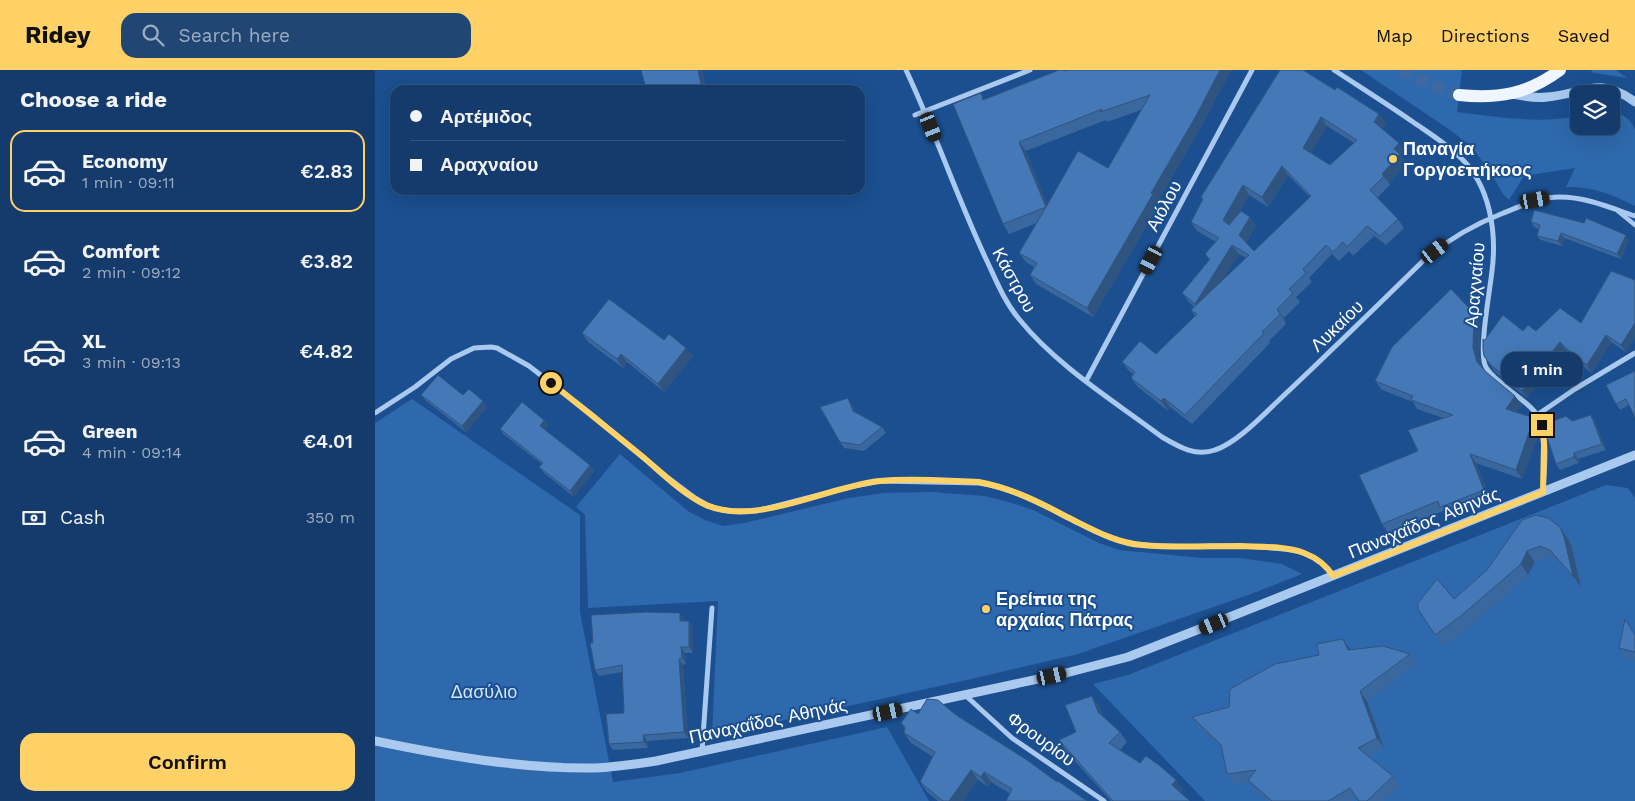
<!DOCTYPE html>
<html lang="en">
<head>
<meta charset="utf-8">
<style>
  :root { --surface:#143b6b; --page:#214673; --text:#f1f3f6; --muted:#9dadc1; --line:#33557e; --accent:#ffd166 }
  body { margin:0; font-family:"Work Sans",sans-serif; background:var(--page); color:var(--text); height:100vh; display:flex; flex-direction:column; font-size:19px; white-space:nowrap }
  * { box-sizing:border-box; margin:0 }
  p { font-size:16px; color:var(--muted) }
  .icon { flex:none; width:28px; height:28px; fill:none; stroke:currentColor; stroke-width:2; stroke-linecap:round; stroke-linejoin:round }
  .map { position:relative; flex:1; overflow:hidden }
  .sheet { display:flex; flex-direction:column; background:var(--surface); width:375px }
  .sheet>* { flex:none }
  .banner { position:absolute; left:15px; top:15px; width:475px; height:110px; border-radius:15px; box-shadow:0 5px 20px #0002,0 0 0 1px var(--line); display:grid; align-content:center; height:110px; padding:0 20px; background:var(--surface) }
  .buttons { position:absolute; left:1195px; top:15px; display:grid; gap:10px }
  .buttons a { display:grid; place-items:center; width:50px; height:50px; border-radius:10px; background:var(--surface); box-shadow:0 5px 20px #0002,0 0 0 1px var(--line); font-size:25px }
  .end { position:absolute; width:22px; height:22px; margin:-11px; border:6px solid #ffd166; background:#111; box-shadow:0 0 0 2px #111 }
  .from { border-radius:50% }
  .bubble { position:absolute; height:35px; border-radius:15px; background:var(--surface); box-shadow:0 5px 20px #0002,0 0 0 1px var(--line); font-size:16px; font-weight:600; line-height:35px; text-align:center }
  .car { position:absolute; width:15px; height:30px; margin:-15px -8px; border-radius:6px; box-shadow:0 0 4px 1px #0007; background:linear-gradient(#222 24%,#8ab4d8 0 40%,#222 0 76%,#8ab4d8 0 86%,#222 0) }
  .banner b { display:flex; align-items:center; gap:18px; height:48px; font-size:19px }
  .banner b+b { border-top:1px solid var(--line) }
  .banner i { width:12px; height:12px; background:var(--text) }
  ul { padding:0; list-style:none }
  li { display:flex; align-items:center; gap:15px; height:82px; margin:0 10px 8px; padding:0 10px; border:2px solid transparent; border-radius:15px }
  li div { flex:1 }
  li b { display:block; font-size:19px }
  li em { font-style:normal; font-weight:600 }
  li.on { border-color:var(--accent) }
  li>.icon { width:45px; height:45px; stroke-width:1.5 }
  h2 { padding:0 20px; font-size:22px; line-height:60px }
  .pay { display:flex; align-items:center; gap:12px; height:55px; padding:0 20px; font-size:19px }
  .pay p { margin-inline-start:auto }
  .cta { display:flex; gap:10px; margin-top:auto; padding:10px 20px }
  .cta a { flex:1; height:58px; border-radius:15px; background:var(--accent); color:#111; font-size:20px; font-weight:600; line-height:58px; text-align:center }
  header { display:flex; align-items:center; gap:30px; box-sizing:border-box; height:70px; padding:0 25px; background:var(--accent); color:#111 }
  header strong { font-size:24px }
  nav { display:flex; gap:28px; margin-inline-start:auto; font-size:18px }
  .search { width:350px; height:45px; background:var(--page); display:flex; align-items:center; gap:12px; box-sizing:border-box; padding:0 18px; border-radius:15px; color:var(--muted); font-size:19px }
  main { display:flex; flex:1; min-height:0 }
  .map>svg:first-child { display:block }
  .green { fill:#2e69ad }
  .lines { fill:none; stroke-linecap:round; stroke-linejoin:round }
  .primary-tunnel { stroke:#3d69a0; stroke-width:12; stroke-dasharray:12 6; stroke-linecap:butt }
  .pedestrian { stroke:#a9c9ee; stroke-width:4.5 }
  .minor { stroke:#a9c9ee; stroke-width:5 }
  .tertiary { stroke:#a9c9ee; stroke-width:9 }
  .primary { stroke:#f0f6ff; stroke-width:12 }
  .wall { fill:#3a679d; fill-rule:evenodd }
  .shaded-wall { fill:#305480 }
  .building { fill:#4478b7; stroke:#305480; fill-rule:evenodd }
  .route { stroke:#ffd166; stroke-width:6 }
  .poi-dot { fill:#ffd166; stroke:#1b4f8f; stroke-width:2 }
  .labels { text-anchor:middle; stroke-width:4; stroke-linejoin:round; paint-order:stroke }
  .poi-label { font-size:18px; font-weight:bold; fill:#fff; stroke:#1b4f8f; text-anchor:start }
  .street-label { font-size:18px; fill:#fff; stroke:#1b4f8f }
  .park-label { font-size:18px; fill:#cfe3fa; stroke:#1b4f8f }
</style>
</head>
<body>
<header>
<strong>Ridey</strong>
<div class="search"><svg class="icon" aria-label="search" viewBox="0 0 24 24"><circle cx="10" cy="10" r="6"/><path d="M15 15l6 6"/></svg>Search here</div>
<nav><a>Map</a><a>Directions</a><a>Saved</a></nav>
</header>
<main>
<section class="sheet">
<h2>Choose a ride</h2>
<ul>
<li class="on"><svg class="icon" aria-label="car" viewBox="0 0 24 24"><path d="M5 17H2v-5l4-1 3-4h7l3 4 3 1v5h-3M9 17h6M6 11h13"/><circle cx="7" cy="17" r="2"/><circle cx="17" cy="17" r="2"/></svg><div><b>Economy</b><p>1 min · 09:11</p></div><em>€2.83</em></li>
<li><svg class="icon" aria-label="car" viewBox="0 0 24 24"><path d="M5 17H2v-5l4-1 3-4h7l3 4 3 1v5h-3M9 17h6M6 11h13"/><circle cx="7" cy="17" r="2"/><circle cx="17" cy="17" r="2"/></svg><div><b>Comfort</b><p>2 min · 09:12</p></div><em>€3.82</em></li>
<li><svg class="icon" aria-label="car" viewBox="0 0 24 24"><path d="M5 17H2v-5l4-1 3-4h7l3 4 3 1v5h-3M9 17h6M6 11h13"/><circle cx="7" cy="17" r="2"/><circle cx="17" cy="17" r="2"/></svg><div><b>XL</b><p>3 min · 09:13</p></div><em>€4.82</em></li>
<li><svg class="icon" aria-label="car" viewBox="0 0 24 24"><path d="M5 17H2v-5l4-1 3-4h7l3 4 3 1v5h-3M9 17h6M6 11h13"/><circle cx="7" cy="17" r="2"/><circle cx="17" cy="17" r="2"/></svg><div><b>Green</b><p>4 min · 09:14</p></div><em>€4.01</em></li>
</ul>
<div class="pay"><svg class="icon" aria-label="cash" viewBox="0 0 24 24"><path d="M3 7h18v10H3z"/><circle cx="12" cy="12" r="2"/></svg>Cash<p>350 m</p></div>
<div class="cta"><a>Confirm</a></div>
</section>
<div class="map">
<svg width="1260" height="731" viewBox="0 0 1260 731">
  <rect width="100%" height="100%" fill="#1b4f8f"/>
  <g class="green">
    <path d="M986,0H1087L1082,42C1124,47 1162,54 1204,46V56H1236V42C1248,43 1255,49 1260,59V136C1236,124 1219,117 1191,117L1200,98L1149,106L1134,130L1128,124L1120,110L1098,78L1075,60Z"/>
    <path d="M1217,0H1241L1252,8L1220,3L1216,2Z"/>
    <path d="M37,329L205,445V542L238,712L305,703L512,657L554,731H0V353Z"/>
    <path d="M245,384L313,441L330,450L348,456L369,453L474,428L509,423L556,422L610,426L637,433L658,440L724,473L744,480L828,488H865L907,494L927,504L876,524L703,584L592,610L337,666L343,531L213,538L210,445L201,437Z"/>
    <path d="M1231,415L1253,418L1260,428V731H830L718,614L753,605Z"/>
  </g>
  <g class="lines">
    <path class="primary-tunnel" d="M1025,0L1056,15L1084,25"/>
    <path class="pedestrian" d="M1243,141L1260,155"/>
    <g class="minor">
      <path d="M531,0C560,62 582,127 611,189C621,210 629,231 644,249C682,296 739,331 787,367C804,377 821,387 840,380C862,373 889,344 905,329C954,283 1002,236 1050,189C1074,169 1098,155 1126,144C1146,136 1164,127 1185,127C1211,127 1236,138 1260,146"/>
      <path d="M959,0C985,17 1012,34 1038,52C1054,63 1072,74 1086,88C1115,116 1122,162 1117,201C1115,220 1104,279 1110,295C1113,304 1126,312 1133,319C1142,326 1152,333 1159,341C1175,360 1169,398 1168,422"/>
      <path d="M540,45L655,0"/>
      <path d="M711,311L877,0"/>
      <path d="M0,343L40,317L76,289L99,278L116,277L122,278L154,296L216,344L292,407L320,428L332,435L344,439L355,441H381L479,416L505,411L604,413C636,418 664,432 692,447C715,459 740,473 767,475C809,479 853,473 896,478C907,479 919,479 929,483C942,488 952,495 958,506"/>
      <path d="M1162,345L1200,319L1260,283"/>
      <path d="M590,625L637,668L729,731"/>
      <path d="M327,681L337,538"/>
    </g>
    <g class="tertiary">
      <path d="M1137,24C1149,26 1160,29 1172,27C1209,24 1224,5 1260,32"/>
      <path d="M0,671C72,686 147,699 220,698C241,697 261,694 281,691L691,603L753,587L822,560L1260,385"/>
    </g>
    <path class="primary" d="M1084,25C1123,29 1153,24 1185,0"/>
  </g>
  <g class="wall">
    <path d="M266,0H327L331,20H272Z"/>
    <path d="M689,0L690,1L856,0L827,55L783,131L785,133L718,247L661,214L655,205L659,197L651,192L644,183L662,153L634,164L628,154L610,29ZM766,40L733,98L672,134L651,81L731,50L732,52Z"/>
    <path d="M905,0L1011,53L1007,59L1030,82L1026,86L1031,93L1014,113L1015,115L1002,128L1023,149L1029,158L1011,175L999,166L978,186L974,181L964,191L957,184L934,208L937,212L921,227L925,232L909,248L911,254L894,271L895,273L817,354L795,337L793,341L763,317L756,308L758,304L754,301L747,292L781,284L820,246L816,240L819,237L814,232L807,223L834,190L830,184L841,172L822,161L816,152L828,130L826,127ZM952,56L979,73L955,95L936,83ZM913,105L935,127L879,181L871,173L881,156L862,146L874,125L893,137ZM864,184L871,188L847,210Z"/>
    <path d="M1156,152L1254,169L1246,189L1189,168L1187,176L1166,170L1162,166L1164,159L1159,157Z"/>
    <path d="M1236,201L1251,282L1236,272L1217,303L1206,295L1190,279L1152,328L1120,302L1109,286V271L1148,261H1161L1206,253Z"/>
    <path d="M1096,240L1103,249L1105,257L1104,287L1107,298L1147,335L1141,342L1156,347L1162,356L1164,363L1147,409L1101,393L1115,428L1071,446L1068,441L1013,463L1007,454L1043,381L1068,348L1042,339L1038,332L1007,320L1000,311Z"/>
    <path d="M207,263L289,270L318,286L289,322L252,292L248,298L213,272Z"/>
    <path d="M1260,301L1254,335L1245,340L1241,334Z"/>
    <path d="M46,325H88L112,337L91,362L51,331Z"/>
    <path d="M477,334L481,343L507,357L511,363L489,381L469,378L465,372Z"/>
    <path d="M1216,345L1220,351L1231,380L1203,389L1204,393L1185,400L1181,394L1197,351Z"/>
    <path d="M169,350L174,356L170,360L215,395L219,401L199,427L169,403L164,397L167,394L129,365L125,359Z"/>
    <path d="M1147,450L1193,469L1197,478L1206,517L1183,491L1173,487L1160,492L1153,505L1095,556L1068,576L1043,539L1079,529L1112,500Z"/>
    <path d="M309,549V551L318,557V583H310L311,594L308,595L313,668L272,671L273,678L238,680L234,674L249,643L247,602L224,606L220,600Z"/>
    <path d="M1260,564V591L1252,589L1244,578Z"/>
    <path d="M975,580L1035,584L1042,594L992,631L1009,678L993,686L1018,706L1025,716L1009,731H984L982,728L977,731H893L880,720L874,712L859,714L852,704L847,679L824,657L817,647L854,637Z"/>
    <path d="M717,626L724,636L728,646L745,662L752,672L745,680L808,720L806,723L815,731H736L690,680L684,670L701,662Z"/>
    <path d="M543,644L581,645L682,712L712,731L634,723L616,712L613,717L603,710L588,731H563L552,722L545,712L558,687L536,673L529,663L530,659L526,653Z"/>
  </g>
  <g class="shaded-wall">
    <path d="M323,0H327L331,20H327Z"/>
    <path d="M845,0H856L827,55L783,131L785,133L718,247L712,238Z"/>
    <path d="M1004,44L1011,53L1006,61L999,52Z"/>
    <path d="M946,47L952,56L934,87L928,78Z"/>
    <path d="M644,72L651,81L677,145L671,137Z"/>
    <path d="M1024,73L1030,82L1026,86L1031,93L1014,113L1007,104L1019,79Z"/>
    <path d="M907,96L913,105L893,137L887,127Z"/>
    <path d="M868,115L874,125L855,159L848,150Z"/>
    <path d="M875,147L881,156L870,174L864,165Z"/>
    <path d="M1186,163L1189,168L1187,176L1183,171Z"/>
    <path d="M1251,165L1254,169L1246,189L1242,184Z"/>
    <path d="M857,175L864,184L827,244L820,234Z"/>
    <path d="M902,239L909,248L911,254Z"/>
    <path d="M1096,240L1103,249L1105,257L1104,287L1108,301L1102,292L1098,278Z"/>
    <path d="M1260,253V268L1251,282L1246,275Z"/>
    <path d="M1231,265L1236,272L1217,303L1212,295Z"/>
    <path d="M1185,272L1190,279L1152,328L1147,321Z"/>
    <path d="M311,278L318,286L289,322L283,314Z"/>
    <path d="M246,284L252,292L248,298L242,289Z"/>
    <path d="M1140,326L1147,335L1137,348L1131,339Z"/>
    <path d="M473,328L477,334L482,347L478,341Z"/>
    <path d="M789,328L795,337L793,341L786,331Z"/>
    <path d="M108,331L112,337L91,362L87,356Z"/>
    <path d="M1216,345L1220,351L1231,380L1227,374Z"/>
    <path d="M1156,347L1162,356L1164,363L1147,409L1141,400Z"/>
    <path d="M169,350L174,356L169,362L165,356Z"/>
    <path d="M1199,383L1203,389L1204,393L1199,387Z"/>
    <path d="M1095,384L1101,393L1115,428L1109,420Z"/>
    <path d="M215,395L219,401L199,427L195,421Z"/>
    <path d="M1185,457L1193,469L1197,478L1206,517L1198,506Z"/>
    <path d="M1152,481L1160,492L1153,505L1146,494Z"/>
    <path d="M305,543L309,549V556L305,551Z"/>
    <path d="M314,551L318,557V583L314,577Z"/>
    <path d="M968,569L975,579L979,590L973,580Z"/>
    <path d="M306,577L310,583L311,594L307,588Z"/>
    <path d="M304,589L308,595L313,668L309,662Z"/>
    <path d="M985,621L992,631L1009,678L1002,668Z"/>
    <path d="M717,626L724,636L730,652L723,642Z"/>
    <path d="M268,665L272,671L273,678L269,672Z"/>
    <path d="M596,700L603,710L588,731H574Z"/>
    <path d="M609,702L616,712L613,717L606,707Z"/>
    <path d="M801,710L808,720L804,725L797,715Z"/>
  </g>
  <g class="building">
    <path d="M266,0H323L327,20H294V18L286,20H278V19H271Z"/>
    <path d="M684,0H689V1L693,0H845L821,46L776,123L778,124L712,238L655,205L662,193L644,183L671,137L628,154L578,34L606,23L608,30ZM775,25L733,98L703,81L671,137L644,72L727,39L725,42Z"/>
    <path d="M905,0H928L960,20L962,17L1004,44L999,52L1024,73L1019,79L1025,84L1007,104L1009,106L995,120L1023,149L1005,166L992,156L972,177L968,172L958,182L951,175L928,199L931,203L914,219L918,223L902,239L905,244L887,262L889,263L810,345L789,328L786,331L756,308L760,302L747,292L765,271L781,284L822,244L816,240L874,185L857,175L820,234L807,223L835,189L830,184L844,168L816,152L828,129L826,127ZM946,47L982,70L955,95L928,78ZM907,96L936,126L879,181L864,165L875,147L866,141L854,155L848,150L868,115L887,127Z"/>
    <path d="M1159,140L1209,153L1211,148L1251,165L1242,184L1186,163L1183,171L1162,166L1165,155L1156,152Z"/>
    <path d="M1236,201L1260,210V253L1246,275L1231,265L1212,295L1201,288L1185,272L1147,321L1115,294L1109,286L1108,279V269L1109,271L1128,245L1148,261L1153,255L1161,261L1185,238L1206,253Z"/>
    <path d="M1076,219L1096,240L1099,248L1098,278L1102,292L1111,302L1140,326L1131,339L1156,347L1157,354L1141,400L1095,384L1109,420L1065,437L1063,431L1007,454L984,405L1043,381L1033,360L1078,345L1036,330L1038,326L1000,311L1017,277Z"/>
    <path d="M234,229L289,270L294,264L311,278L283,314L246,284L242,289L207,263Z"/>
    <path d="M1260,301V347L1251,329L1241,334L1231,315Z"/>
    <path d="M63,305L88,325L94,319L108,331L87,356L46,325Z"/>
    <path d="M473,328L478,341L507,357L485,375L465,372L445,337Z"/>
    <path d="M147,332L169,350L165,356L215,395L195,421L164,397L168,393L125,359Z"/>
    <path d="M1216,345L1227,374L1199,383V387L1181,394L1168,355L1191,346L1197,351Z"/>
    <path d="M1161,445L1173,448L1185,457L1189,467L1198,506L1175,480L1165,476L1152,481L1146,494L1087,545L1060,565L1043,539V533L1062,509L1079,529L1112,500L1147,450Z"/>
    <path d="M273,542L305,543V551H314V577H306L307,588L304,589L309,662L268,665L269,672L234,674L231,644L249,643L247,595L220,600L215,573H218L216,545Z"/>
    <path d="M1250,549L1260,565V582L1244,578Z"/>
    <path d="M968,569L973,580L1008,576L1035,584L985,621L1002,668L983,678L1018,706L992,731H984L975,718L953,731H897L873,710L881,700L852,704L846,675L817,647L854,637L855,619L900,594L944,585L942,574Z"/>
    <path d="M717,626L723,642L745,662L734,673L765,693L771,686L784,695L801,710L797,715L815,731H738L684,670L701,662L690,635Z"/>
    <path d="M552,629L563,630L581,645L652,690L682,712L683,711L712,731H631L637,719L609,702L606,707L596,700L574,731H568L545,712L560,682L529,663L530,657L526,653L536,639L543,644Z"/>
  </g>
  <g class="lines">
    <path class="route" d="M176,313C207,337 237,362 268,387C287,403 309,425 331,435C381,457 453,416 505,411C538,408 572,411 604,412C636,418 664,432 692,447C715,458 740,473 767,475C799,478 833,476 865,476C886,477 910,476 929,483C942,488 951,495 958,506L1168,422L1169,374L1167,355"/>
  </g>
  <g class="poi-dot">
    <circle cx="1018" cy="89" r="5"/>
    <circle cx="611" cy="539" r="5"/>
  </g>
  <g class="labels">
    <g class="poi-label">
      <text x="1028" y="85">Παναγία<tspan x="1028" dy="21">Γοργοεπήκοος</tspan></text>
      <text x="621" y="535">Ερείπια της<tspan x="621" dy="21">αρχαίας Πάτρας</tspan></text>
    </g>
    <g class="street-label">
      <text transform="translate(789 136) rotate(-62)" y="6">Αιόλου</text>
      <text transform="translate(639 210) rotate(61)" y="6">Κάστρου</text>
      <text transform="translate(1100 215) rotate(-85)" y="6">Αραχναίου</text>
      <text transform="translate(962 256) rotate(-44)" y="6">Λυκαίου</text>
      <text transform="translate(1049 453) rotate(-22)" y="6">Παναχαΐδος Αθηνάς</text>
      <text transform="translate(393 651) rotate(-12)" y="6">Παναχαΐδος Αθηνάς</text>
      <text transform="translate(666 669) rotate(36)" y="6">Φρουρίου</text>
    </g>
    <g class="park-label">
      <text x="109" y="628">Δασύλιο</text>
    </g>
  </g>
</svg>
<div class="buttons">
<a><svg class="icon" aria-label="layers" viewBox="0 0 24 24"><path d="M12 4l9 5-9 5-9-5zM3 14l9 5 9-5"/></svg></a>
</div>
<i class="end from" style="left:176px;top:313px"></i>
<i class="end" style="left:1167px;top:355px"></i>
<div class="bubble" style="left:1126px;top:282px;width:82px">1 min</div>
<i class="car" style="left:556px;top:57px;rotate:158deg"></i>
<i class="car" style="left:1160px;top:130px;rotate:80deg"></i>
<i class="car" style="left:1060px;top:181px;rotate:52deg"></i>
<i class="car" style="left:776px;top:190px;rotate:208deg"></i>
<i class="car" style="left:839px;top:554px;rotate:248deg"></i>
<i class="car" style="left:677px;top:606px;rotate:77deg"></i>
<i class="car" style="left:513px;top:642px;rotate:78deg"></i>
<div class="banner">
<b><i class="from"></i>Αρτέμιδος</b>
<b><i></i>Αραχναίου</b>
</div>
</div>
</main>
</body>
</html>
